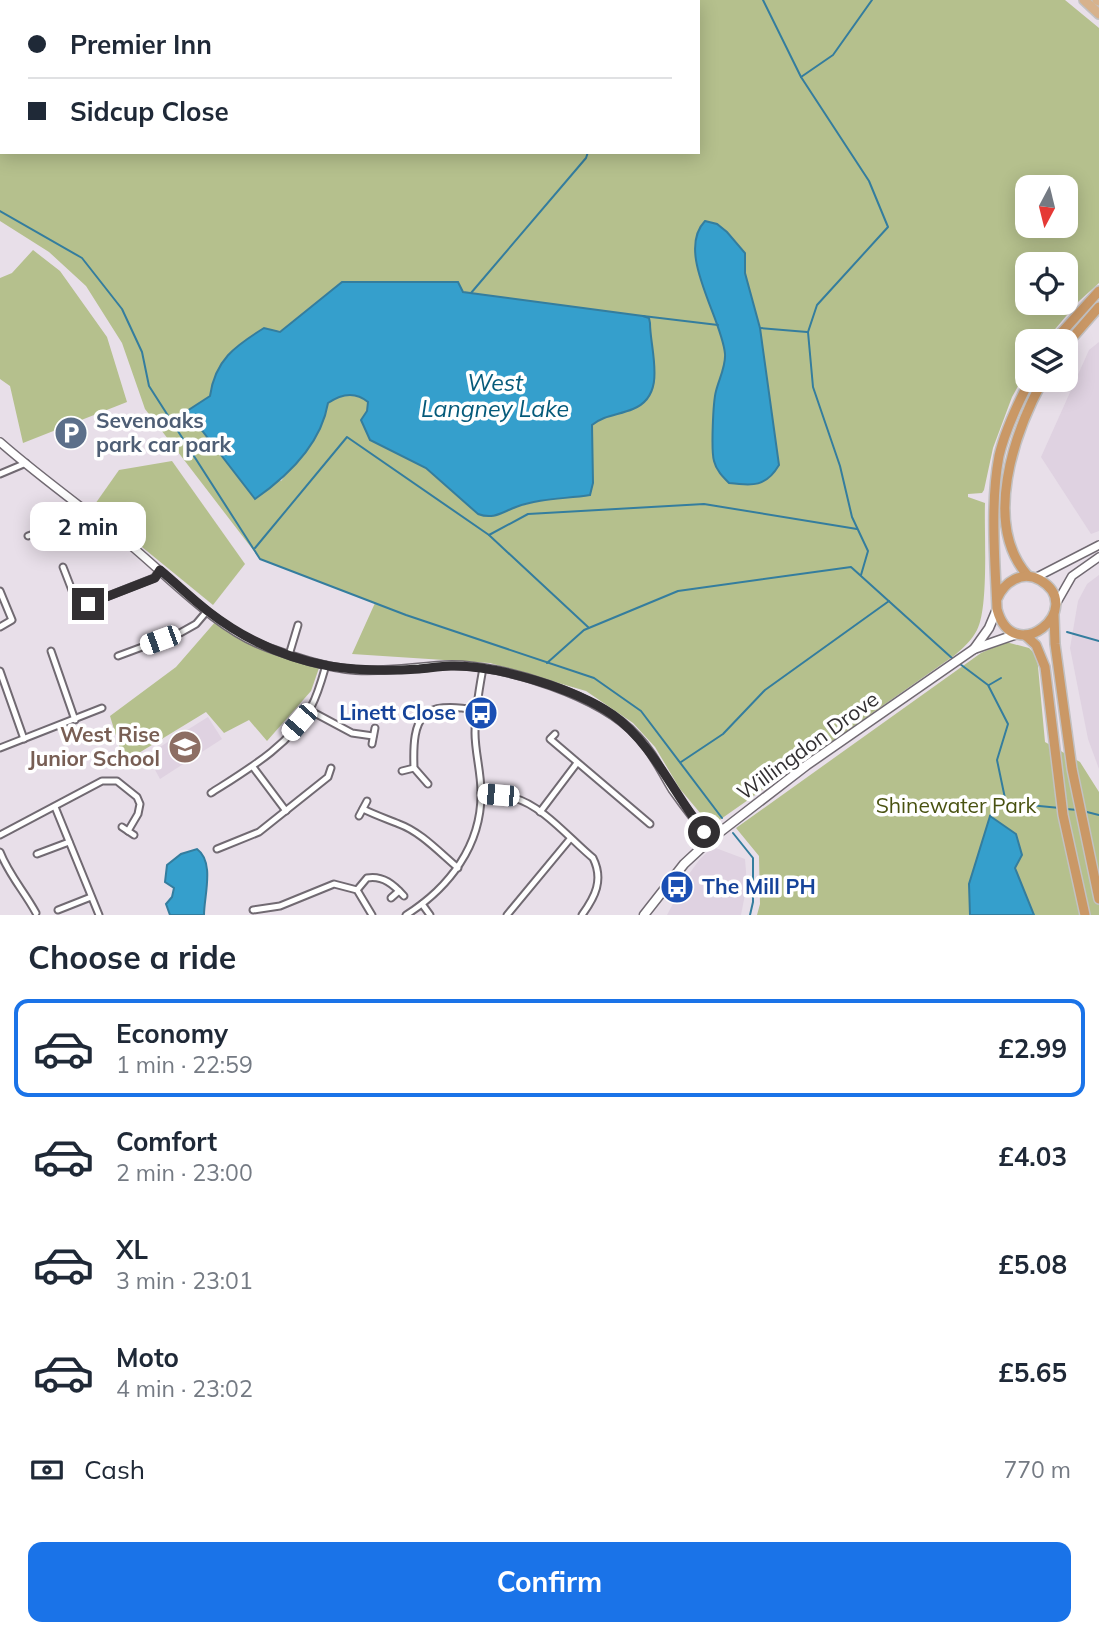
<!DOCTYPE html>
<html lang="en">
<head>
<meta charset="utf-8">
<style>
  :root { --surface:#fff; --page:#f2f2f3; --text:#1f2937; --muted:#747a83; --line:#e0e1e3; --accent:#1a73e8 }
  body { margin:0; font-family:Mulish,sans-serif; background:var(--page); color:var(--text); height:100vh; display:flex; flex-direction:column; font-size:26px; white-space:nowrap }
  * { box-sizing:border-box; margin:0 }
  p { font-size:23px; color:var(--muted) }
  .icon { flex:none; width:38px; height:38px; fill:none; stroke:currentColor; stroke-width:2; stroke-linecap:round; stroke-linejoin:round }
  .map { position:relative; height:915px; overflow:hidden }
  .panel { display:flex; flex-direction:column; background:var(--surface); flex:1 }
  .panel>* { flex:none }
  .guide { position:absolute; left:0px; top:0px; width:700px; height:154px; box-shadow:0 4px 18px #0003; display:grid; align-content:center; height:154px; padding:0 28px; background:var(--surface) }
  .needle { width:46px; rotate:187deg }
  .controls { position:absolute; left:1015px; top:175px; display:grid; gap:14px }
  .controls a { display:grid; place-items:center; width:63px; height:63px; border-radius:14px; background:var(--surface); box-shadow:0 4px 18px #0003; font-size:35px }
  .end { position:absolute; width:32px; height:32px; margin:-16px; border:9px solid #322f32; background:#fff; box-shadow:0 0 0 4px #fff }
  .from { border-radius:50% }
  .bubble { position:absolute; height:49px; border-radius:14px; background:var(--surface); box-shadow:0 4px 18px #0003; font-size:23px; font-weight:700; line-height:49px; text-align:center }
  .car { position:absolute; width:21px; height:42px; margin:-21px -10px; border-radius:9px; box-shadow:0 0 5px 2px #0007; background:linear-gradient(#fff 24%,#345 0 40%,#fff 0 76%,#345 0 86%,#fff 0) }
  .guide b { display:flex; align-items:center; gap:24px; height:66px; font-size:26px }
  .guide b+b { border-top:2px solid var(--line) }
  .guide i { width:18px; height:18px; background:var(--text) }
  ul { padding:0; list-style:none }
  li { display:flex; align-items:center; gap:21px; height:98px; margin:0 14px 10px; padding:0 14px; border:4px solid transparent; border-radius:14px }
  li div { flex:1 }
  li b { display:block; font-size:26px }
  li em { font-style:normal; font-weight:700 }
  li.selected { border-color:var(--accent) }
  li>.icon { width:63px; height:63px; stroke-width:1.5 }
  h2 { padding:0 28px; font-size:32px; line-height:84px }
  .pay { display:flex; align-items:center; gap:18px; height:77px; padding:0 28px; font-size:26px }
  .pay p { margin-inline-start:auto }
  .button { display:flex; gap:14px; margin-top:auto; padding:14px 28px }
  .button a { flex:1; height:80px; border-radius:14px; background:var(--accent); color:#fff; font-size:28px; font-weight:700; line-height:80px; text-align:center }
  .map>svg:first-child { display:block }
  .built { fill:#dfd2e1 }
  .green { fill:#b5c08d; fill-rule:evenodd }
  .water { fill:#359fcc; stroke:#347d9e; stroke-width:2 }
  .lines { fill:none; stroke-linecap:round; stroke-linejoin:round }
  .stream { stroke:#347d9e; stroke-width:2 }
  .river { stroke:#359fcc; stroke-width:10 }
  .minor-casing { stroke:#716a72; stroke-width:9 }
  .tertiary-casing { stroke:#716a72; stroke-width:10 }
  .secondary-casing { stroke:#716a72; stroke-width:11 }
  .primary-casing { stroke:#c2c1c2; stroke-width:12 }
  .trunk-casing { stroke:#c2c1c2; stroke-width:12 }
  .minor { stroke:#fff; stroke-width:5 }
  .tertiary { stroke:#fff; stroke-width:7 }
  .secondary { stroke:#fff; stroke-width:8 }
  .primary { stroke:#d7b28c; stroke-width:9 }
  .trunk { stroke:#ca9866; stroke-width:9 }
  .route { stroke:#322f32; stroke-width:9 }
  .labels { text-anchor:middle; stroke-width:7; stroke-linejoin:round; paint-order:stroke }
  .service-label { font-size:21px; font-weight:bold; fill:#4e5e75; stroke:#fff; text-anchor:start }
  .transit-label { font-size:21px; font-weight:bold; fill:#164399; stroke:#fff; text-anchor:end }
  .education-label { font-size:21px; font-weight:bold; fill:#785e54; stroke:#fff; text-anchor:end }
  .street-label { font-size:21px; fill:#322f32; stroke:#fff }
  .park-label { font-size:21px; fill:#495211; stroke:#fff }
  .water-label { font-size:23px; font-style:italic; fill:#055a7a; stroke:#fff }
</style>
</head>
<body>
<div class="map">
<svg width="1099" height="915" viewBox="0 0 1099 915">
  <rect width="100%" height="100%" fill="#e8dfe9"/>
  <g class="built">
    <path d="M1099,342V531L1091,534L1041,457L1089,350Z"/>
    <path d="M1099,575V769L1088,739L1070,648L1078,601L1087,584Z"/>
    <path d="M208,717L222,739L160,779L147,755Z"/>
    <path d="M713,847L745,859L747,884L741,915H667L689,874L700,859Z"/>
  </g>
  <g class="green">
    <path d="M0,0H1065L1099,28V283L1078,302L1045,341H1027V370L1012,397L993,448L984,490L982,493L968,494V497L985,503C984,532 989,607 977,630C972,640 964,647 955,655L711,826L680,789L655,747L633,723L586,691L490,663L352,654L375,603L260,559L145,409L122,343L86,286L49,252L0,221ZM2,2H698V152H2ZM1027,187H1066V226H1027ZM727,232L745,253V273L760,328L715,394L726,358L721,328ZM1027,264H1066V303H1027ZM650,323C650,351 668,395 633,409C619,415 604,415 592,425V443L547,499L516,507L495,516L478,514L426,468L370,440L361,420L367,411L368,402C354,391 342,394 328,403C323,434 301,457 281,481L187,412L210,396C215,355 240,350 271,331Z"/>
    <path d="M33,250L60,271L107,337L127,402L23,443L10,386L0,379V278L12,273Z"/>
    <path d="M172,461L245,564L213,605L93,507L119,470Z"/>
    <path d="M216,621L267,651L319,668L311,691L267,741L249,720L224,733L206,712L124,762L110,716L176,667Z"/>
    <path d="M1006,642L1029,648L1037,656L1045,742L1080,762L1099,792V915H757L760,904L759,856L736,828L981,653Z"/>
  </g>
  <g class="water">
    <path d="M705,221L717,224L727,232L745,253V273L760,328L779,465C766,487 753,486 729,483C723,477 716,470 714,461C711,451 713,402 716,391C719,379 726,366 725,354C722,318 675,252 705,221Z"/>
    <path d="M342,282H458L463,292L643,316L649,318L650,323C650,351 668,395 633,409C619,415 604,415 592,425L593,483L590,495C565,499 540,498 516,507C502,512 494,520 478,514L426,468L370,440L361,420L367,411L368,402C355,391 341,394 328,403C321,444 288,476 255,499L187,411L210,396C215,360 235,346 264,328L280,332Z"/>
    <path d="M990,816L1016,834L1022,855L1015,868L1034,915H970L969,884Z"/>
    <path d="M197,849C215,862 204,896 204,915H170L166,904L172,897L174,888L165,882L167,865L181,854Z"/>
  </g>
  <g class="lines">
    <g class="stream">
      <path d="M267,0L270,2"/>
      <path d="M763,0L801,77L869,181L888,227L817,305L808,332L813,387L840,466L852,517L868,551L861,575"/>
      <path d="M77,2L80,0"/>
      <path d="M455,2L457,0"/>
      <path d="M0,11L2,12"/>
      <path d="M801,77L833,55L872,0"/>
      <path d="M0,211L82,258L122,309L142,352L149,386L260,559L406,615L594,678L641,711L722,818"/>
      <path d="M471,293L586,158L588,152"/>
      <path d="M643,316L718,325"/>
      <path d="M760,328L807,332"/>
      <path d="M489,535L528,514L704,504L857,529"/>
      <path d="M255,548L347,437L489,535L588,627"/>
      <path d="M1067,632L1099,641"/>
      <path d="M547,663L584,630L678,591L851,567L953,659"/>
      <path d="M960,664L988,685L1008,724L997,760L1006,803"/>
      <path d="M989,685L1001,678"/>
      <path d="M681,762L723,734L765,690L889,601"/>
      <path d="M1007,803L1060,808"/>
      <path d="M1066,809L1078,810"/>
      <path d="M1083,811L1099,815"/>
      <path d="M990,816L1005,804"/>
      <path d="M733,833L753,858V902L750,915"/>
    </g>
    <g class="river">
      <path d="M691,2L692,0"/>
      <path d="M0,66H2"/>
    </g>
    <defs>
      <g id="minor">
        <path d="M0,474L26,463"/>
        <path d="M28,536L82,517L85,509"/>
        <path d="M63,567L75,598L88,604L154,578L160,570"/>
        <path d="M0,591L12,620L0,627"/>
        <path d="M51,651L75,720"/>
        <path d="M289,655L298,625"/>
        <path d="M118,656L180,633L196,624L207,611"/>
        <path d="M0,671L24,739"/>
        <path d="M309,710L352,733L373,736"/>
        <path d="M555,734L550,739L650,824"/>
        <path d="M372,744L375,728"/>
        <path d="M0,748L102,708"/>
        <path d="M253,767L286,811"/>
        <path d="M402,771L414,768"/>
        <path d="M428,784L414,768C412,715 422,701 476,710"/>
        <path d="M211,793C247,770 290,745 311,707C318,694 322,679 326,665"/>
        <path d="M481,793C492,794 504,795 514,798C542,805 571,840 593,858C604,880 595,897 582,915"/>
        <path d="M55,807L99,915"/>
        <path d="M363,809C375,815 387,819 399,824C421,832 440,853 458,868"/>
        <path d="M540,812L577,763"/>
        <path d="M359,816L367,801"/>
        <path d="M122,827L134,835"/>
        <path d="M0,835L102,781H117L137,797L140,804L138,814L128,831"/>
        <path d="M217,849L259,832L328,777L331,768"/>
        <path d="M0,852C9,875 24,891 36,913"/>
        <path d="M37,854L69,842"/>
        <path d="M357,890L367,878C383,875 394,885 404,896"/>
        <path d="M391,898L399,891"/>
        <path d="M422,904L430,915"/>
        <path d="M58,910L91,897"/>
        <path d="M253,910L280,906L334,884L357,890L372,915"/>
        <path d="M406,915C449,888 482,845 481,792C481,772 475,752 475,733C475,711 479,690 483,668"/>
        <path d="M507,915L570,839"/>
      </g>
      <g id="tertiary">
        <path d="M0,442C41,478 86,510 129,544C170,578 219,631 269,648C297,658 327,668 356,670C389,672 420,666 452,665C505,665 601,696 637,736C652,751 661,771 672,789C684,806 697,823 711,839"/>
        <path d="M1035,578L1099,545"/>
        <path d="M1056,604L1072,576L1099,557"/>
      </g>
      <g id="secondary">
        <path d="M974,649L989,628L997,609"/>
        <path d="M644,915L684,864L711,839L807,765L974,649L1017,634"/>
      </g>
      <g id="primary">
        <path d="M1084,0L1099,14"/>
        <path d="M1097,0L1099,1"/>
      </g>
      <g id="trunk">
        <path d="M1054,341L1099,291"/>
        <path d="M1066,345L1099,307"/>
        <path d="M1028,576C982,524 1014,433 1043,380"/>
        <path d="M997,599C1004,582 1022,570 1040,580C1088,608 1013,670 997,609C995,560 990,504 999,456C1005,430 1018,403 1030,380"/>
        <path d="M1054,615L1055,644L1072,769L1099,899"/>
        <path d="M1025,635L1036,645L1045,667L1063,815L1085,915"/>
      </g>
    </defs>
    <use href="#minor" class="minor-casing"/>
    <use href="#tertiary" class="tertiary-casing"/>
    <use href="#secondary" class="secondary-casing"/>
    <use href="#primary" class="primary-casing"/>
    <use href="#trunk" class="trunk-casing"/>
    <use href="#minor" class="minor"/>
    <use href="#tertiary" class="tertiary"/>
    <use href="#secondary" class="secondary"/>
    <use href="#primary" class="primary"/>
    <use href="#trunk" class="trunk"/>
  </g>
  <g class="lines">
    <path class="route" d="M88,604L155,578L160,570C177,584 192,599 209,612C244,639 286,658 329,666C359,671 389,671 419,669C430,668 441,666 451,666C497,665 576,689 613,715C652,743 674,794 704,832"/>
  </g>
  <defs>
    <symbol id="parking-disc" viewBox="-11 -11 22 22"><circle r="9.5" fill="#5c6f8a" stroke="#fff"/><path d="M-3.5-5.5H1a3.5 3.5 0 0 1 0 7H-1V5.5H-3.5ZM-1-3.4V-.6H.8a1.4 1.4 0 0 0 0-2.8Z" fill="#fff"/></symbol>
    <symbol id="bus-disc" viewBox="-11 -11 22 22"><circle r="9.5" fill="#1a4fb4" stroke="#fff"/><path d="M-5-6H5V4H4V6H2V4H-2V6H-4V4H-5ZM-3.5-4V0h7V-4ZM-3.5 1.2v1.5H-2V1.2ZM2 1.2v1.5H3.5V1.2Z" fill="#fff"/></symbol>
    <symbol id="school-disc" viewBox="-11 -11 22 22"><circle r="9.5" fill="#8d6e63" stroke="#fff"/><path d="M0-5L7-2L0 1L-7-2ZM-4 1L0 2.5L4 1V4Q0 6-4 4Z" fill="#fff"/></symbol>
  </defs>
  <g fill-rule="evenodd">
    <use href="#parking-disc" x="52" y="414" width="38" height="38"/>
    <use href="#bus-disc" x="462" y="694" width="38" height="38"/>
    <use href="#school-disc" x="166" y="728" width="38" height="38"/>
    <use href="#bus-disc" x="658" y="868" width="38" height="38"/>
  </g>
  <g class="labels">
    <g class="service-label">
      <text x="96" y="428">Sevenoaks<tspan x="96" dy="24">park car park</tspan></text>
    </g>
    <g class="transit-label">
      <text x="456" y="720">Linett Close</text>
      <text x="702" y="894" text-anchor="start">The Mill PH</text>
    </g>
    <g class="education-label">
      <text x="160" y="742">West Rise<tspan x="160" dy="24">Junior School</tspan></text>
    </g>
    <g class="street-label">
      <text transform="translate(808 746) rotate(-36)" y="7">Willingdon Drove</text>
    </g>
    <g class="park-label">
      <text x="956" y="813">Shinewater Park</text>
    </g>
    <g class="water-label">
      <text x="495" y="391">West<tspan x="495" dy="26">Langney Lake</tspan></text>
    </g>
  </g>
</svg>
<div class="controls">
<a><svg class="needle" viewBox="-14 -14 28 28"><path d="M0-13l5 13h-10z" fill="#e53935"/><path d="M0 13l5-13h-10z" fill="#747a83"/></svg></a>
<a><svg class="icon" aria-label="locate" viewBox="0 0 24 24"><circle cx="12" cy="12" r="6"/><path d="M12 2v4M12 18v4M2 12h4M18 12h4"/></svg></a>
<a><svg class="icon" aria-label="layers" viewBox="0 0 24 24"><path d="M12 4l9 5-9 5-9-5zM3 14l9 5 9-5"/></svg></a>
</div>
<i class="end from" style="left:704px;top:832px"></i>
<i class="end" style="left:88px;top:604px"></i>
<div class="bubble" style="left:30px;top:502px;width:116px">2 min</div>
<i class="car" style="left:160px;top:640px;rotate:250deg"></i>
<i class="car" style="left:299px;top:722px;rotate:221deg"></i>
<i class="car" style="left:498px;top:795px;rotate:275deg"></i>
<div class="guide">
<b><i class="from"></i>Premier Inn</b>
<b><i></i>Sidcup Close</b>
</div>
</div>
<section class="panel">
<h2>Choose a ride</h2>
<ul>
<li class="selected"><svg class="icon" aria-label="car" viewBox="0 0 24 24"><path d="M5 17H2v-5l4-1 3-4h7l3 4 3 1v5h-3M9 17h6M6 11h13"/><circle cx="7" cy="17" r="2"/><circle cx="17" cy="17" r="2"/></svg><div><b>Economy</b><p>1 min · 22:59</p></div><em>£2.99</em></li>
<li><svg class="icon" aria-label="car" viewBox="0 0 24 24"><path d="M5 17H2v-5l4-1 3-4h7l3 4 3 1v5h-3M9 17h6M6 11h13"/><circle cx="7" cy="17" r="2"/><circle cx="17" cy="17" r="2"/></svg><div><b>Comfort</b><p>2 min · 23:00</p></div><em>£4.03</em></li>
<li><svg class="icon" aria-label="car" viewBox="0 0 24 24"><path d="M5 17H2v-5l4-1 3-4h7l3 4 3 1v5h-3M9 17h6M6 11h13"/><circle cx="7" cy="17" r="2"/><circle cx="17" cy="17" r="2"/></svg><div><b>XL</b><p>3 min · 23:01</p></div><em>£5.08</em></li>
<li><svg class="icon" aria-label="car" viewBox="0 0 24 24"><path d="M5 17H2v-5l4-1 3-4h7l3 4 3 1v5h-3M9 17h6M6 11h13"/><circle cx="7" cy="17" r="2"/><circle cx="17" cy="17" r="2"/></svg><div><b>Moto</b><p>4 min · 23:02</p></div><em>£5.65</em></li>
</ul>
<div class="pay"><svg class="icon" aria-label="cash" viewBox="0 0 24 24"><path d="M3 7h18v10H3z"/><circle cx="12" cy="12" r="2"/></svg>Cash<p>770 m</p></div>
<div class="button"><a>Confirm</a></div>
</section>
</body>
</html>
